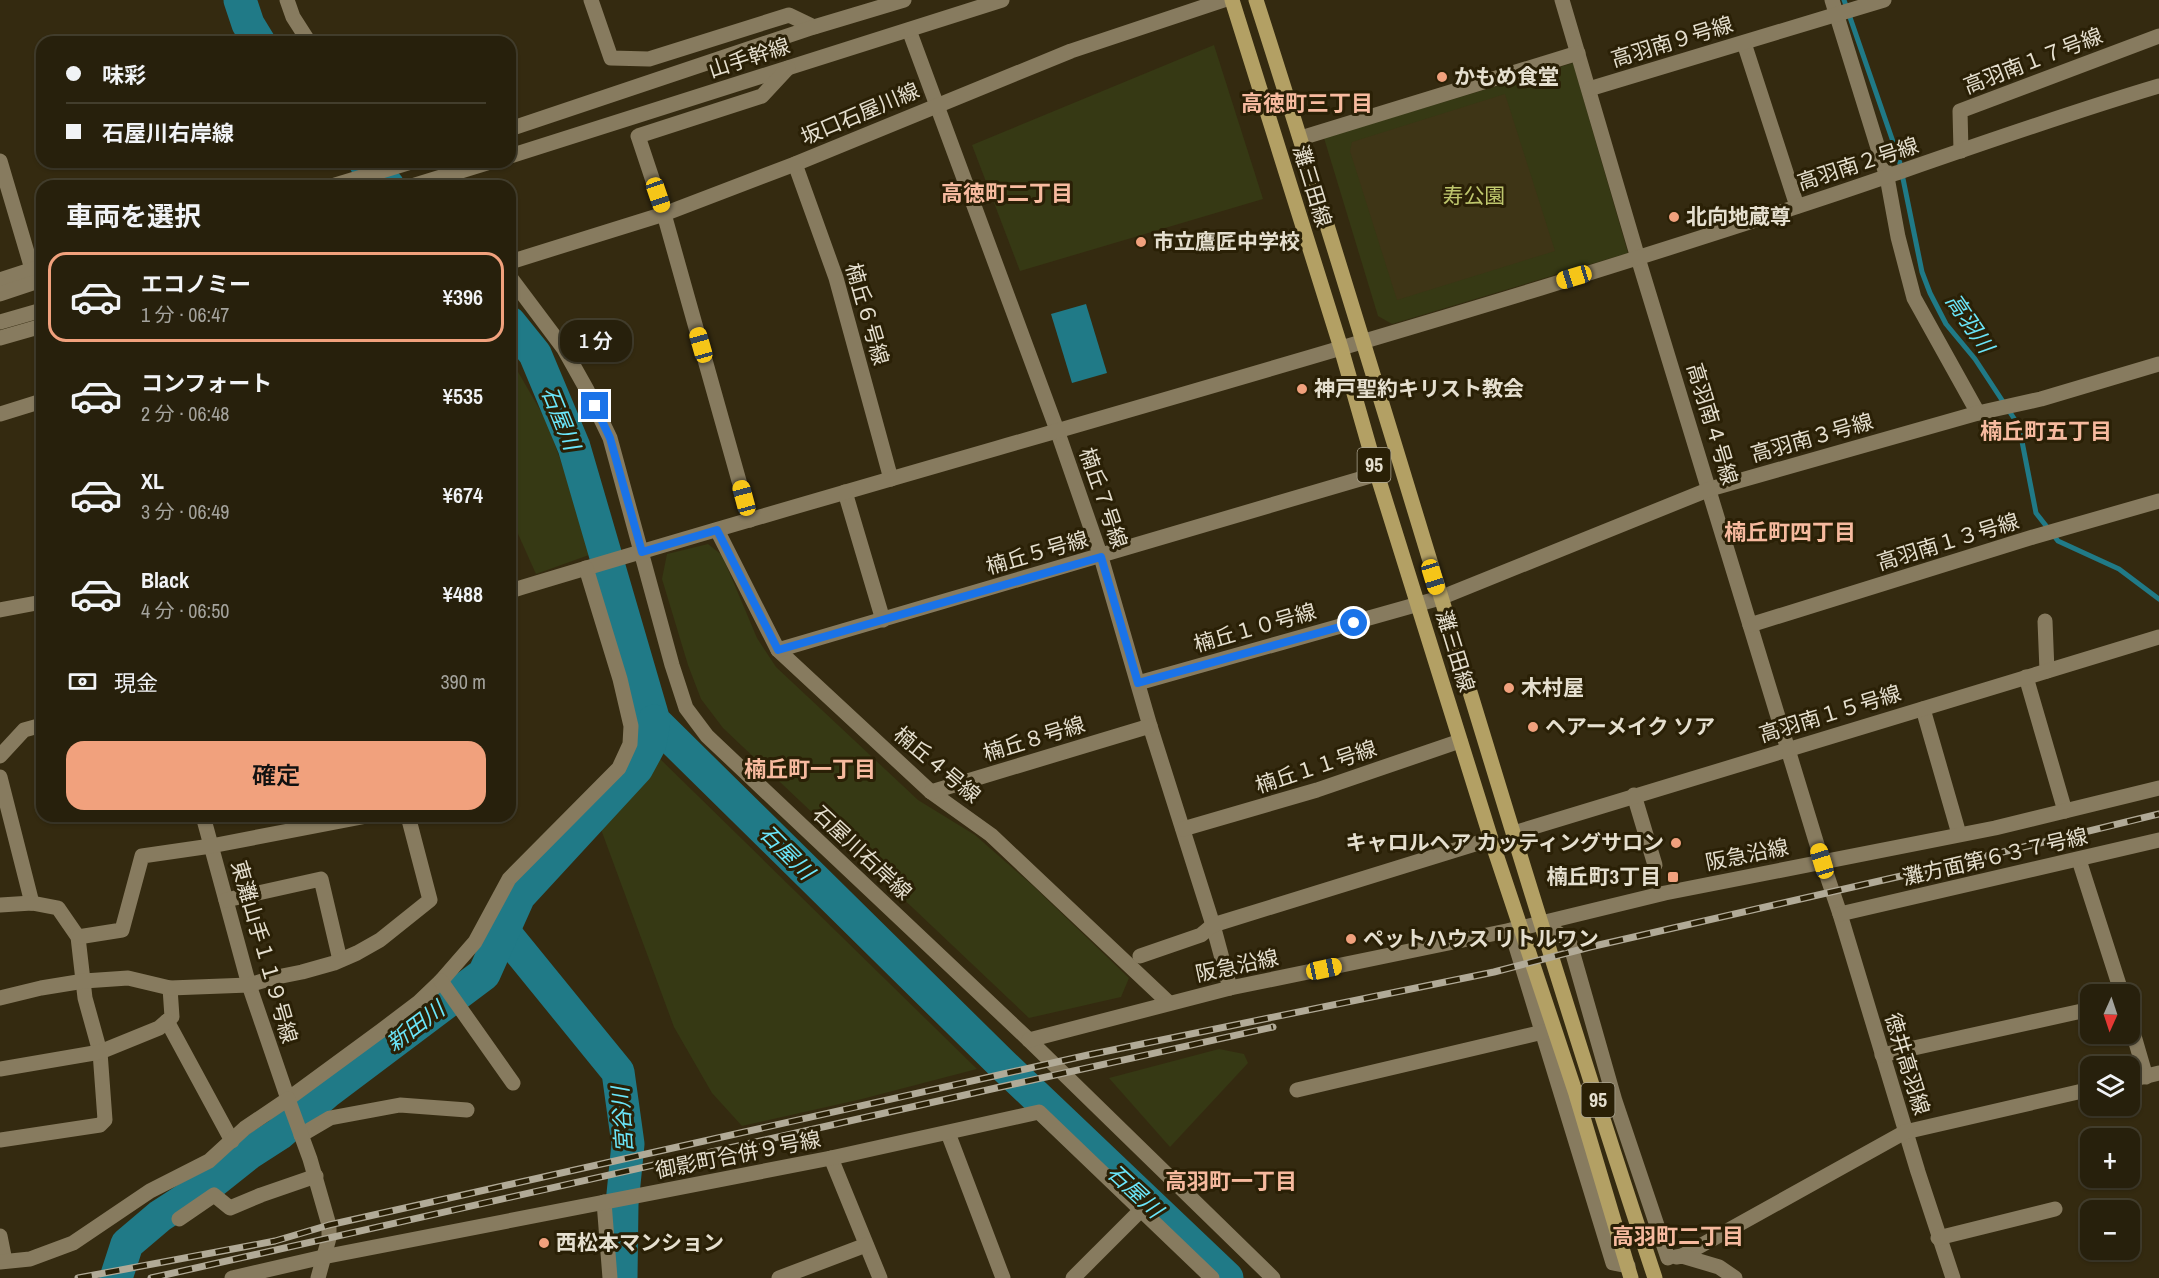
<!DOCTYPE html>
<html lang="ja">
<head>
<meta charset="utf-8">
<style>
  :root { --surface:#27200c; --page:#2f2815; --text:#f1f3f6; --muted:#a4a39d; --line:#433e2d; --accent:#f1a17d }
  body { margin:0; font-family:"Archivo Narrow","Noto Sans JP",sans-serif; background:var(--page); color:var(--text); height:100vh; display:flex; flex-direction:column; font-size:22px; white-space:nowrap }
  * { box-sizing:border-box; margin:0 }
  p { font-size:20px; color:var(--muted) }
  .icon { flex:none; width:33px; height:33px; fill:none; stroke:currentColor; stroke-width:2; stroke-linecap:round; stroke-linejoin:round }
  .map { position:relative; flex:1; overflow:hidden }
  .panel { position:absolute; left:36px; top:180px; width:480px; height:642px; display:flex; flex-direction:column; background:var(--surface); border-radius:18px; box-shadow:0 2px 4px #0004,0 0 0 2px var(--line) }
  .panel>* { flex:none }
  .banner { position:absolute; left:36px; top:36px; width:480px; height:132px; border-radius:18px; box-shadow:0 2px 4px #0004,0 0 0 2px var(--line); display:grid; align-content:center; height:132px; padding:0 30px; background:var(--surface) }
  .needle { width:39px; rotate:183deg }
  .controls { position:absolute; left:2080px; top:984px; display:grid; gap:12px }
  .controls a { display:grid; place-items:center; width:60px; height:60px; border-radius:12px; background:var(--surface); box-shadow:0 2px 4px #0004,0 0 0 2px var(--line); font-size:30px }
  .end { position:absolute; width:27px; height:27px; margin:-14px; border:8px solid #1a73e8; background:#fff; box-shadow:0 0 0 3px #fff }
  .from { border-radius:50% }
  .bubble { position:absolute; height:42px; border-radius:18px; background:var(--surface); box-shadow:0 2px 4px #0004,0 0 0 2px var(--line); font-size:20px; font-weight:600; line-height:42px; text-align:center }
  .car { position:absolute; width:18px; height:36px; margin:-18px -9px; border-radius:8px; box-shadow:0 0 4px 2px #0007; background:linear-gradient(#f5c518 24%,#345 0 40%,#f5c518 0 76%,#345 0 86%,#f5c518 0) }
  .banner b { display:flex; align-items:center; gap:21px; height:57px; font-size:22px }
  .banner b+b { border-top:2px solid var(--line) }
  .banner i { width:15px; height:15px; background:var(--text) }
  ul { padding:0; list-style:none }
  li { display:flex; align-items:center; gap:18px; height:90px; margin:0 12px 9px; padding:0 18px; border:3px solid transparent; border-radius:18px }
  li div { flex:1 }
  li b { display:block; font-size:22px }
  li em { font-style:normal; font-weight:600 }
  li.current { border-color:var(--accent) }
  li>.icon { width:54px; height:54px; stroke-width:1.5 }
  h2 { padding:0 30px; font-size:27px; line-height:72px }
  .pay { display:flex; align-items:center; gap:15px; height:66px; padding:0 30px; font-size:22px }
  .pay p { margin-inline-start:auto }
  .button { display:flex; gap:12px; margin-top:auto; padding:12px 30px }
  .button a { flex:1; height:69px; border-radius:18px; background:var(--accent); color:#111; font-size:24px; font-weight:600; line-height:69px; text-align:center }
  .map>svg:first-child { display:block }
  .green { fill:#363914 }
  .sand { fill:#3e3516 }
  .water { fill:#207a87 }
  .lines { fill:none; stroke-linecap:round; stroke-linejoin:round }
  .stream { stroke:#207a87; stroke-width:5 }
  .river { stroke:#207a87; stroke-width:33 }
  .minor { stroke:#877b5f; stroke-width:15 }
  .major { stroke:#b3a064; stroke-width:15 }
  .rail-casing { stroke:#b1aa97; stroke-width:7 }
  .rail { stroke:#2a2006; stroke-width:4.5; stroke-dasharray:14; stroke-linecap:butt }
  .route { stroke:#1a73e8; stroke-width:8 }
  .poi-dot { fill:#f1a17d; stroke:#2a2006; stroke-width:2 }
  .labels { text-anchor:middle; stroke-width:6; stroke-linejoin:round; paint-order:stroke }
  .shield { fill:#2a2006; stroke:#ada693; stroke-width:1.5 }
  .shield-label { font-size:20px; font-weight:bold; fill:#e5dfcf }
  .street-label { font-size:21px; fill:#e5dfcf; stroke:#2a2006 }
  .poi-label { font-size:21px; font-weight:bold; fill:#e5dfcf; stroke:#2a2006; text-anchor:start }
  .park-label { font-size:21px; fill:#bec66d; stroke:#2a2006 }
  .neighbourhood-label { font-size:22px; font-weight:bold; fill:#f7ba9f; stroke:#2a2006 }
  .water-label { font-size:22px; font-style:italic; fill:#6be6fa; stroke:#2a2006 }
</style>
</head>
<body>
<div class="map">
<svg width="2159" height="1278" viewBox="0 0 2159 1278">
  <rect width="100%" height="100%" fill="#342a10"/>
  <g class="green">
    <path d="M1214,45L1263,199L1020,271L972,145Z"/>
    <path d="M1573,63L1628,253L1392,324L1378,316L1324,138Z"/>
    <path d="M510,358L547,422L565,473L589,555L536,574L510,516Z"/>
    <path d="M708,544L722,555L757,638L776,667L918,800L975,835L1031,884L1129,978L1121,997L1029,1018L723,728L701,699L688,665L662,579L667,554Z"/>
    <path d="M654,753L977,1069L862,1099L742,1126L712,1093L674,1027L599,824L641,774Z"/>
    <path d="M1219,1049L1244,1054L1248,1063L1170,1147L1109,1078Z"/>
  </g>
  <path class="sand" d="M1505,94L1555,251L1397,300L1350,151L1352,142Z"/>
  <path class="water" d="M1086,304L1107,373L1072,383L1051,314Z"/>
  <g class="lines">
    <path class="stream" d="M1844,0L1899,159L1922,272L1930,293L1946,324L1975,359L2019,426L2036,513L2058,541L2119,569L2159,599"/>
    <g class="river">
      <path d="M240,0L248,24L259,42"/>
      <path d="M365,162L388,186"/>
      <path d="M510,323L535,354L574,447L654,721L1002,1064L1227,1278"/>
      <path d="M504,932L618,1072L628,1144L622,1204L621,1278"/>
      <path d="M116,1278L127,1244L160,1216L214,1181L248,1154L279,1134L327,1092L484,974L519,896L637,768L650,744L654,721"/>
    </g>
    <g class="minor">
      <path d="M287,0L293,17L309,42"/>
      <path d="M591,0L611,58L649,59L789,15L814,27"/>
      <path d="M1562,0L1638,258L1822,861L1840,914L1918,1172L1953,1278"/>
      <path d="M1832,0L1887,177L1898,237L1914,298L1978,413"/>
      <path d="M909,30L1057,430L1101,557L1150,726L1213,925L1230,988"/>
      <path d="M1744,43L1797,206"/>
      <path d="M1589,89L1884,0"/>
      <path d="M510,129L814,27L904,0"/>
      <path d="M1301,138L1578,53"/>
      <path d="M1961,151L1960,111L2159,36"/>
      <path d="M510,156L1002,0"/>
      <path d="M0,161L32,269"/>
      <path d="M795,164L836,278L891,479"/>
      <path d="M332,186L411,162"/>
      <path d="M412,186L490,162"/>
      <path d="M510,262L664,214L795,164L1071,51L1224,0"/>
      <path d="M510,277L564,349L587,390L610,438L672,665L686,708L707,736L1029,1040L1273,1278"/>
      <path d="M0,280L40,267"/>
      <path d="M0,294L42,280"/>
      <path d="M0,322L42,310"/>
      <path d="M0,338L42,326"/>
      <path d="M0,414L42,401"/>
      <path d="M845,492L883,620"/>
      <path d="M750,520L664,214L638,136L762,96L788,68"/>
      <path d="M717,530L778,650L931,792L991,835L1169,1003"/>
      <path d="M510,591C853,487 1199,393 1541,288C1657,252 1773,216 1888,176C1977,145 2068,113 2159,86"/>
      <path d="M0,610L42,602"/>
      <path d="M2045,621L2047,671"/>
      <path d="M1750,625L2033,537L2159,501"/>
      <path d="M778,650L1377,474"/>
      <path d="M2026,677L2065,811"/>
      <path d="M1138,683L1440,598L1710,489L1978,413L2041,399L2159,364"/>
      <path d="M1923,709L1959,834"/>
      <path d="M0,756L24,730L42,725"/>
      <path d="M0,777L32,903"/>
      <path d="M931,792L1150,726"/>
      <path d="M1634,795L1655,865"/>
      <path d="M203,816L249,985L288,1099L382,1030L419,1002L441,981L475,942L509,879L619,768L630,744L631,726L620,679L586,568"/>
      <path d="M1183,829L1317,790L1460,741"/>
      <path d="M1514,833L2159,637"/>
      <path d="M2079,860L2122,994"/>
      <path d="M226,900L321,879L340,960"/>
      <path d="M0,905L32,903L58,908L78,937L85,998L100,1052L105,1120L100,1125L0,1140"/>
      <path d="M1840,914L2159,840"/>
      <path d="M1540,922L1569,940L1615,1101L1668,1258"/>
      <path d="M1511,930L1613,1263L1628,1266"/>
      <path d="M78,937L122,930L142,856L211,846L367,816"/>
      <path d="M1140,956L1201,935L1213,925L1491,839"/>
      <path d="M441,981L513,1083"/>
      <path d="M170,988L172,1017L167,1021L232,1141"/>
      <path d="M0,998L41,988L84,981L128,978L170,988L249,985L272,978L302,972L334,963L357,953L380,940L430,900L408,816"/>
      <path d="M2130,1022L2146,1077"/>
      <path d="M1029,1040L1230,988L1521,928L1665,893L1995,828L2159,788"/>
      <path d="M1882,1055L2091,1009"/>
      <path d="M0,1069L100,1052L159,1028L167,1021"/>
      <path d="M2130,1080L2159,1073"/>
      <path d="M1297,1090L1543,1032"/>
      <path d="M948,1133L1003,1278"/>
      <path d="M301,1135L330,1118L400,1105L467,1110"/>
      <path d="M831,1158L880,1278"/>
      <path d="M604,1202L610,1278"/>
      <path d="M179,1219L214,1195L230,1208L261,1195L316,1176"/>
      <path d="M0,1236L5,1261"/>
      <path d="M1938,1238L2055,1209"/>
      <path d="M1682,1256L1905,1132L2091,1089"/>
      <path d="M1676,1257L1682,1256L1719,1267L1735,1278"/>
      <path d="M0,1262L30,1259L73,1243L150,1191L209,1161L245,1128L288,1099L310,1159L329,1225V1238L318,1278"/>
      <path d="M232,1278L323,1257L831,1158L1039,1112L1212,1278"/>
      <path d="M779,1278L866,1245"/>
      <path d="M1073,1278L1141,1210"/>
    </g>
    <g class="major">
      <path d="M1232,0L1341,348L1377,474L1491,839L1576,1094L1631,1278"/>
      <path d="M1256,0C1393,425 1514,855 1655,1278"/>
    </g>
    <defs>
      <g id="rail">
        <path d="M78,1278L275,1241L329,1225L1088,1055L1494,972L1590,947L1958,863L2159,814"/>
        <path d="M151,1278L996,1088L1273,1027"/>
      </g>
    </defs>
    <use href="#rail" class="rail-casing"/>
    <use href="#rail" class="rail"/>
  </g>
  <g class="lines">
    <path class="route" d="M595,406L610,438L642,552L717,530L778,650L1101,557L1138,683L1354,623"/>
  </g>
  <g class="poi-dot">
    <circle cx="1442" cy="77" r="6"/>
    <circle cx="1674" cy="217" r="6"/>
    <circle cx="1141" cy="242" r="6"/>
    <circle cx="1302" cy="389" r="6"/>
    <circle cx="1509" cy="688" r="6"/>
    <circle cx="1533" cy="727" r="6"/>
    <circle cx="1676" cy="843" r="6"/>
    <rect x="1667" y="871" width="12" height="12" rx="3"/>
    <circle cx="1351" cy="939" r="6"/>
    <circle cx="544" cy="1243" r="6"/>
  </g>
  <g class="labels">
    <g class="shield">
      <rect x="1357.5" y="448" width="33" height="34" rx="4.5"/>
      <rect x="1581.5" y="1083" width="33" height="34" rx="4.5"/>
    </g>
    <g class="shield-label">
      <text x="1374" y="472">95</text>
      <text x="1598" y="1107">95</text>
    </g>
    <g class="street-label">
      <text transform="translate(1672 42) rotate(-17)" y="7">高羽南９号線</text>
      <text transform="translate(749 58) rotate(-18)" y="7">山手幹線</text>
      <text transform="translate(2033 61) rotate(-21)" y="7">高羽南１７号線</text>
      <text transform="translate(860 114) rotate(-23)" y="7">坂口石屋川線</text>
      <text transform="translate(1858 164) rotate(-18)" y="7">高羽南２号線</text>
      <text transform="translate(1312 186) rotate(73)" y="7">灘三田線</text>
      <text transform="translate(867 314) rotate(74)" y="7">楠丘６号線</text>
      <text transform="translate(1712 424) rotate(73)" y="7">高羽南４号線</text>
      <text transform="translate(1812 438) rotate(-16)" y="7">高羽南３号線</text>
      <text transform="translate(1103 498) rotate(71)" y="7">楠丘７号線</text>
      <text transform="translate(1948 542) rotate(-17)" y="7">高羽南１３号線</text>
      <text transform="translate(1037 553) rotate(-16)" y="7">楠丘５号線</text>
      <text transform="translate(1255 628) rotate(-16)" y="7">楠丘１０号線</text>
      <text transform="translate(1455 651) rotate(73)" y="7">灘三田線</text>
      <text transform="translate(1830 714) rotate(-17)" y="7">高羽南１５号線</text>
      <text transform="translate(1034 739) rotate(-17)" y="7">楠丘８号線</text>
      <text transform="translate(937 765) rotate(40)" y="7">楠丘４号線</text>
      <text transform="translate(1316 767) rotate(-18)" y="7">楠丘１１号線</text>
      <text transform="translate(862 853) rotate(43)" y="7">石屋川右岸線</text>
      <text transform="translate(1747 855) rotate(-11)" y="7">阪急沿線</text>
      <text transform="translate(1995 857) rotate(-13)" y="7">灘方面第６３７号線</text>
      <text transform="translate(264 952) rotate(74)" y="7">東灘山手１１９号線</text>
      <text transform="translate(1237 966) rotate(-12)" y="7">阪急沿線</text>
      <text transform="translate(1907 1064) rotate(73)" y="7">徳井高羽線</text>
      <text transform="translate(738 1155) rotate(-11)" y="7">御影町合併９号線</text>
    </g>
    <g class="poi-label">
      <text x="1454" y="84">かもめ食堂</text>
      <text x="1686" y="224">北向地蔵尊</text>
      <text x="1153" y="249">市立鷹匠中学校</text>
      <text x="1314" y="396">神戸聖約キリスト教会</text>
      <text x="1521" y="695">木村屋</text>
      <text x="1545" y="734">ヘアーメイク ソア</text>
      <text x="1664" y="850" text-anchor="end">キャロルヘア カッティングサロン</text>
      <text x="1661" y="884" text-anchor="end">楠丘町3丁目</text>
      <text x="1363" y="946">ペットハウス リトルワン</text>
      <text x="556" y="1250">西松本マンション</text>
    </g>
    <g class="park-label">
      <text x="1474" y="203">寿公園</text>
    </g>
    <g class="neighbourhood-label">
      <text x="1307" y="111">高徳町三丁目</text>
      <text x="1007" y="201">高徳町二丁目</text>
      <text x="2046" y="439">楠丘町五丁目</text>
      <text x="1790" y="540">楠丘町四丁目</text>
      <text x="810" y="777">楠丘町一丁目</text>
      <text x="1231" y="1189">高羽町一丁目</text>
      <text x="1678" y="1244">高羽町二丁目</text>
    </g>
    <g class="water-label">
      <text transform="translate(1970 323) rotate(56)" y="8">高羽川</text>
      <text transform="translate(561 418) rotate(68)" y="8">石屋川</text>
      <text transform="translate(787 852) rotate(45)" y="8">石屋川</text>
      <text transform="translate(415 1026) rotate(-37)" y="8">新田川</text>
      <text transform="translate(622 1120) rotate(-94)" y="8">宮谷川</text>
      <text transform="translate(1135 1191) rotate(43)" y="8">石屋川</text>
    </g>
  </g>
</svg>
<div class="controls">
<a><svg class="needle" viewBox="-14 -14 28 28"><path d="M0-13l5 13h-10z" fill="#e53935"/><path d="M0 13l5-13h-10z" fill="#a4a39d"/></svg></a>
<a><svg class="icon" aria-label="layers" viewBox="0 0 24 24"><path d="M12 4l9 5-9 5-9-5zM3 14l9 5 9-5"/></svg></a>
<a>+</a>
<a>−</a>
</div>
<i class="end from" style="left:1354px;top:623px"></i>
<i class="end" style="left:595px;top:406px"></i>
<div class="bubble" style="left:560px;top:320px;width:72px">1 分</div>
<i class="car" style="left:658px;top:195px;rotate:161deg"></i>
<i class="car" style="left:1574px;top:277px;rotate:253deg"></i>
<i class="car" style="left:701px;top:345px;rotate:344deg"></i>
<i class="car" style="left:744px;top:498px;rotate:345deg"></i>
<i class="car" style="left:1433px;top:577px;rotate:163deg"></i>
<i class="car" style="left:1822px;top:861px;rotate:343deg"></i>
<i class="car" style="left:1324px;top:969px;rotate:78deg"></i>
<div class="banner">
<b><i class="from"></i>味彩</b>
<b><i></i>石屋川右岸線</b>
</div>
<section class="panel">
<h2>車両を選択</h2>
<ul>
<li class="current"><svg class="icon" aria-label="car" viewBox="0 0 24 24"><path d="M5 17H2v-5l4-1 3-4h7l3 4 3 1v5h-3M9 17h6M6 11h13"/><circle cx="7" cy="17" r="2"/><circle cx="17" cy="17" r="2"/></svg><div><b>エコノミー</b><p>1 分 · 06:47</p></div><em>¥396</em></li>
<li><svg class="icon" aria-label="car" viewBox="0 0 24 24"><path d="M5 17H2v-5l4-1 3-4h7l3 4 3 1v5h-3M9 17h6M6 11h13"/><circle cx="7" cy="17" r="2"/><circle cx="17" cy="17" r="2"/></svg><div><b>コンフォート</b><p>2 分 · 06:48</p></div><em>¥535</em></li>
<li><svg class="icon" aria-label="car" viewBox="0 0 24 24"><path d="M5 17H2v-5l4-1 3-4h7l3 4 3 1v5h-3M9 17h6M6 11h13"/><circle cx="7" cy="17" r="2"/><circle cx="17" cy="17" r="2"/></svg><div><b>XL</b><p>3 分 · 06:49</p></div><em>¥674</em></li>
<li><svg class="icon" aria-label="car" viewBox="0 0 24 24"><path d="M5 17H2v-5l4-1 3-4h7l3 4 3 1v5h-3M9 17h6M6 11h13"/><circle cx="7" cy="17" r="2"/><circle cx="17" cy="17" r="2"/></svg><div><b>Black</b><p>4 分 · 06:50</p></div><em>¥488</em></li>
</ul>
<div class="pay"><svg class="icon" aria-label="cash" viewBox="0 0 24 24"><path d="M3 7h18v10H3z"/><circle cx="12" cy="12" r="2"/></svg>現金<p>390 m</p></div>
<div class="button"><a>確定</a></div>
</section>
</div>
</body>
</html>
